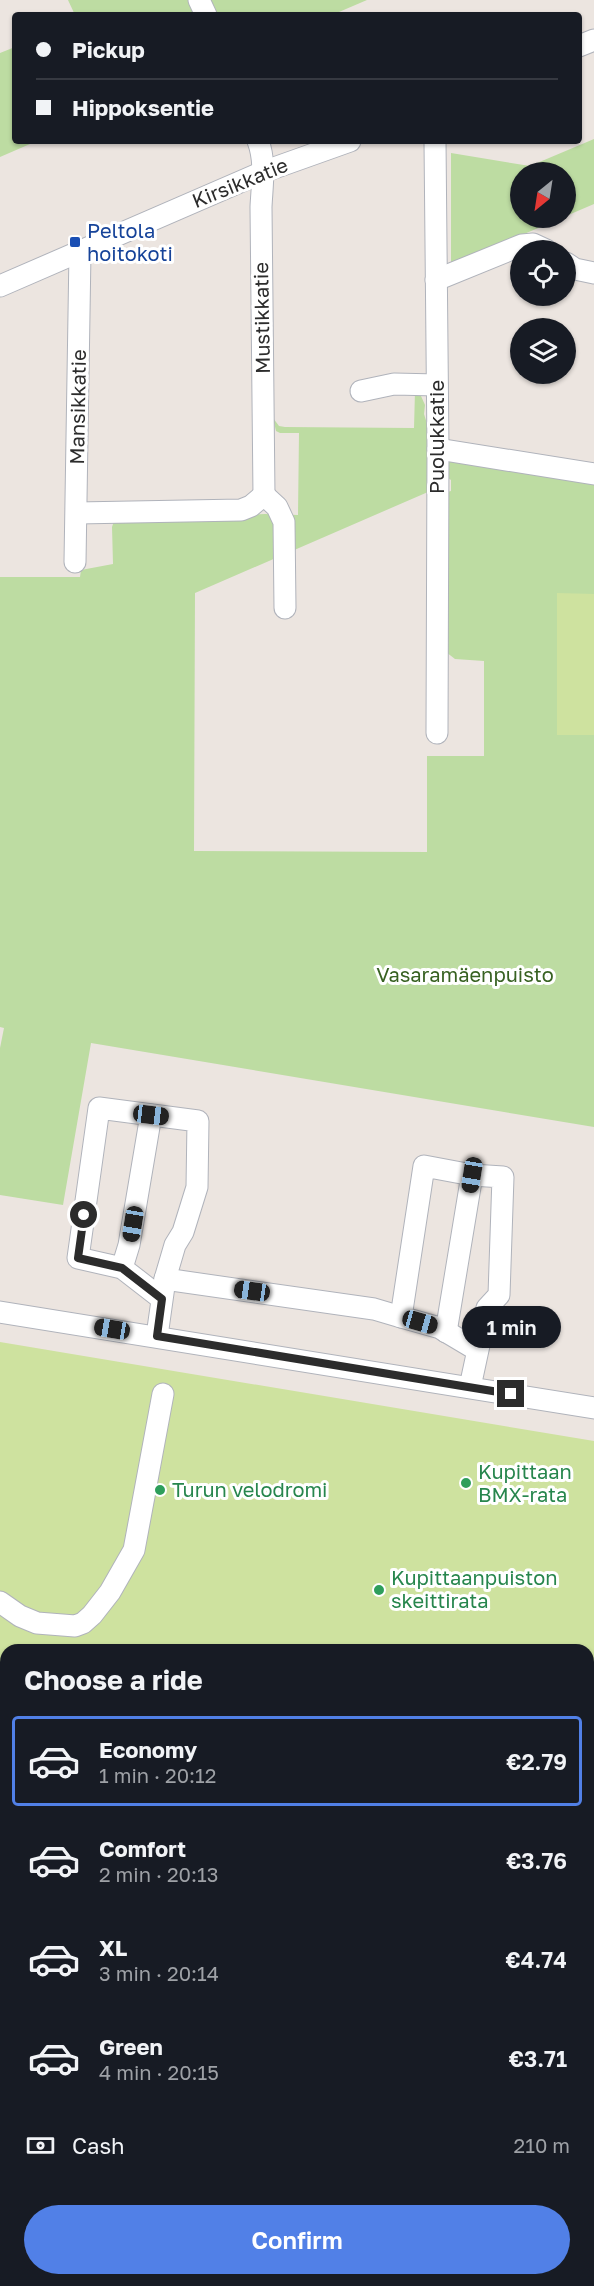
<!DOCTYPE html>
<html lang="en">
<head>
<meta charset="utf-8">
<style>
  :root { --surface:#171b24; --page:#20242c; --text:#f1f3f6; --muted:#9ea1a6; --line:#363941; --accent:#5180e7 }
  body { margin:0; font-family:"Golos Text",sans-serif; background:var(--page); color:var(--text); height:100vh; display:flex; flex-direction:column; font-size:22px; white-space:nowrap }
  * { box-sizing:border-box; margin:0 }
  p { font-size:20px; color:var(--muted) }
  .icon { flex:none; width:33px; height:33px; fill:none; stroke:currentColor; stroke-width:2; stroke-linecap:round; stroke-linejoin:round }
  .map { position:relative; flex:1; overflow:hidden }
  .details { position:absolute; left:0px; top:1644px; width:594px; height:642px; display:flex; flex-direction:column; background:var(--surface); border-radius:18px 18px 0 0; box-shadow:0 2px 4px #0004 }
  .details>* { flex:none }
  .banner { position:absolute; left:12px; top:12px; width:570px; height:132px; border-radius:6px; box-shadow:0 2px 4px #0004; display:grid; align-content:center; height:132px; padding:0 24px; background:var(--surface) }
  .needle { width:39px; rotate:210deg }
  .controls { position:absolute; left:510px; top:162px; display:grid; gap:12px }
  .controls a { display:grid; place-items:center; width:66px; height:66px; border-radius:50%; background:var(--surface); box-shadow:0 2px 4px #0004; font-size:30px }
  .end { position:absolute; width:27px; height:27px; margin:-14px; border:8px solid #2c2c2c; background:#fff; box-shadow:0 0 0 3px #fff }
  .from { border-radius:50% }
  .bubble { position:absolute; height:42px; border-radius:21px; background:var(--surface); box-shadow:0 2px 4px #0004; font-size:20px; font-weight:600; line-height:42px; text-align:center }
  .car { position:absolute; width:18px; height:36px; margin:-18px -9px; border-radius:8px; box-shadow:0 0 4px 2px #0007; background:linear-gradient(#222 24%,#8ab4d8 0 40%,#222 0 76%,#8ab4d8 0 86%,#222 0) }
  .banner b { display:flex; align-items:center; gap:21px; height:57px; font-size:22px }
  .banner b+b { border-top:2px solid var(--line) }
  .banner i { width:15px; height:15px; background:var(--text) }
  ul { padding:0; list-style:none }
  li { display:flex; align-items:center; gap:18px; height:90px; margin:0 12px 9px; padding:0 12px; border:3px solid transparent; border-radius:6px }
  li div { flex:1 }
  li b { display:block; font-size:22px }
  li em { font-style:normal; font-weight:600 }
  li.active { border-color:var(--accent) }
  li>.icon { width:54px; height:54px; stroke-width:1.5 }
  h2 { padding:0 24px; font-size:27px; line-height:72px }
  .pay { display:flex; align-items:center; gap:15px; height:66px; padding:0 24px; font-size:22px }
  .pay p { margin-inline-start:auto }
  .cta { display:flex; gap:12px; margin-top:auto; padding:12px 24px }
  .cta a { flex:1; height:69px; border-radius:36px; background:var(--accent); color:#fff; font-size:24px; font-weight:600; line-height:69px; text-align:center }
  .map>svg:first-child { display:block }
  .education { fill:#ebe0d1 }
  .green { fill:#bddca2 }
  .pitch { fill:#cee29f }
  .plaza { fill:#d9d5d2 }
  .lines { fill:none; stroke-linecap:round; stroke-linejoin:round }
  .minor-casing { stroke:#b0b3bb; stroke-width:23 }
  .minor { stroke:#fff; stroke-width:21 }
  .route { stroke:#2c2c2c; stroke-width:8 }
  .transit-dot { fill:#1a4fb4; stroke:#fff; stroke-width:2 }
  .leisure-dot { fill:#2e9e5b; stroke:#fff; stroke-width:2 }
  .labels { text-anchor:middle; stroke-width:6; stroke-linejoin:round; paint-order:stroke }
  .street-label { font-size:20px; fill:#2c2c2c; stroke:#fff }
  .transit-label { font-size:20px; fill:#164399; stroke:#fff; text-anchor:start }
  .park-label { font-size:20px; fill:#386222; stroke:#fff }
  .leisure-label { font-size:20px; fill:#27864d; stroke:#fff; text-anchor:start }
</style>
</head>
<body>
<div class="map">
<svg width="594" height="2286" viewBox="0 0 594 2286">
  <rect width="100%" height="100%" fill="#ece5e0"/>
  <path class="education" d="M6,2236V2280H176L178,2286H0V2238Z"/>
  <g class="green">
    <path d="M68,0H190L197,15H75Z"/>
    <path d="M206,0H367L332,15H213Z"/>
    <path d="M15,47V141H37L0,157V53Z"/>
    <path d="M594,139V204L566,216V172H520V218H562L451,265V153L530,166Z"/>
    <path d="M415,391L421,396L425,405L424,414L429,430L428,492L195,593L194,851L427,852V756H484V661L455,659L446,652L447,492L451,491V480L448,478L447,460L594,484V1127L91,1043L63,1205L0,1195V1048L4,1028L0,1027V577H80L81,570L113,564L112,527L114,521L265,514L298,515L299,433H280L276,431L273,418L279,426L285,427L414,428Z"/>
    <path d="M0,1823L6,1838V1914L0,1916Z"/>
  </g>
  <g class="pitch">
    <path d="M557,593L594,594V735H557Z"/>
    <path d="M0,1342L594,1441V2286H238L235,2280H588V1650H6V1694L0,1678Z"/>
    <path d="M6,2061V2236L0,2238V2064Z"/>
  </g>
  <path class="plaza" d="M115,2280H183L185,2286H99Z"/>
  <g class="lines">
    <defs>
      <g id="minor">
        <path d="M199,0L206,15"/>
        <path d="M579,46L594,40"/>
        <path d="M258,141C266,162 262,185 261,207L264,495"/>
        <path d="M435,141L438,449L437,733"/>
        <path d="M566,263L575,269L594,273"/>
        <path d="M436,280L522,245L533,244L546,250"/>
        <path d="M0,286L263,172L350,141"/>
        <path d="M361,391L394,384L437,385"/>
        <path d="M438,449L594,474"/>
        <path d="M264,495L277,507L284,522L285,608"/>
        <path d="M77,513L241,510L251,506L264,495"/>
        <path d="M75,562L80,252"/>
        <path d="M122,1268L129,1245L151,1115"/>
        <path d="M165,1279L374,1309L401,1317"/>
        <path d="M0,1312L594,1408"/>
        <path d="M446,1332L472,1175"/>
        <path d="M157,1336L165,1279L175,1245L183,1232L197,1187L198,1121L99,1108L78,1258L122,1268L162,1299"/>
        <path d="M470,1387L487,1308L499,1295L503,1177L472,1175L424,1166L401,1317L440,1328L477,1350"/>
        <path d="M0,1602L20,1616L37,1623L75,1626L83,1623L92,1615L110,1592L134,1550L163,1394"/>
        <path d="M0,1756L6,1771"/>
        <path d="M0,2011L6,2008"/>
        <path d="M201,2280L203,2286"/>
      </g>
    </defs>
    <use href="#minor" class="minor-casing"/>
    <use href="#minor" class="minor"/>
  </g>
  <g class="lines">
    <path class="route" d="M84,1215L78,1258L122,1268L162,1299L157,1336L511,1394"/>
  </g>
  <rect class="transit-dot" x="69" y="236" width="12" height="12" rx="3"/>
  <g class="leisure-dot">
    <circle cx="466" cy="1483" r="6"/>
    <circle cx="160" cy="1490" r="6"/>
    <circle cx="379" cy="1590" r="6"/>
  </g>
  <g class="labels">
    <g class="street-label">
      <text transform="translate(240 183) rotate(-22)" y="7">Kirsikkatie</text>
      <text transform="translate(262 318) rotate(-91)" y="7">Mustikkatie</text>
      <text transform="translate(78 407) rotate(-89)" y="7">Mansikkatie</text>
      <text transform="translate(437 437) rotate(-90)" y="7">Puolukkatie</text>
    </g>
    <g class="transit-label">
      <text x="87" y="238">Peltola<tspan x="87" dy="23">hoitokoti</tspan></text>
    </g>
    <g class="park-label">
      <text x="465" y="982">Vasaramäenpuisto</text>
    </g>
    <g class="leisure-label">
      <text x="478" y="1479">Kupittaan<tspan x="478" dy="23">BMX-rata</tspan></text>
      <text x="172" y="1497">Turun velodromi</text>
      <text x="391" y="1585">Kupittaanpuiston<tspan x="391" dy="23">skeittirata</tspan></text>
    </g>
  </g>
</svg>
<div class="controls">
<a><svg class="needle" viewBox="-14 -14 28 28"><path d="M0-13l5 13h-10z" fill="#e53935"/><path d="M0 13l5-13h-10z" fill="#9ea1a6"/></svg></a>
<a><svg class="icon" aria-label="locate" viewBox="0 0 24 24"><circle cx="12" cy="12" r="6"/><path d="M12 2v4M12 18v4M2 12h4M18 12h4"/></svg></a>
<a><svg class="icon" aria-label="layers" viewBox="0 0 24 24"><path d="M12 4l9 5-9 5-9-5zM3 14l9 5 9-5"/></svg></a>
</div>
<i class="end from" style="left:84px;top:1215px"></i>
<i class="end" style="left:511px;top:1394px"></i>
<div class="bubble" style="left:462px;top:1306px;width:99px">1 min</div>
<i class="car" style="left:151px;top:1115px;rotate:97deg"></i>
<i class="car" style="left:472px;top:1175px;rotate:189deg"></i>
<i class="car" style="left:133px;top:1224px;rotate:189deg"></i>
<i class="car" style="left:252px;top:1291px;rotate:278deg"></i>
<i class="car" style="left:420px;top:1322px;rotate:106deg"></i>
<i class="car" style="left:112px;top:1329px;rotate:279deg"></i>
<div class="banner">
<b><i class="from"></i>Pickup</b>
<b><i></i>Hippoksentie</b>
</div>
<section class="details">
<h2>Choose a ride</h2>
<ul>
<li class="active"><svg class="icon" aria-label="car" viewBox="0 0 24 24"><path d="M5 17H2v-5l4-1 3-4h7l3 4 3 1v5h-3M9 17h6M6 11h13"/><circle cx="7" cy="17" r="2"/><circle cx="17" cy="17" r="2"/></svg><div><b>Economy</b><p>1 min · 20:12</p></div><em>€2.79</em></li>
<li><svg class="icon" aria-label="car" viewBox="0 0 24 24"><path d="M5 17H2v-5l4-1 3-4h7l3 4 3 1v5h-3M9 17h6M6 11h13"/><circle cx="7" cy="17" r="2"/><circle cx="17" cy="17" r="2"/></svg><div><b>Comfort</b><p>2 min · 20:13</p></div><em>€3.76</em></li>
<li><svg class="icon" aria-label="car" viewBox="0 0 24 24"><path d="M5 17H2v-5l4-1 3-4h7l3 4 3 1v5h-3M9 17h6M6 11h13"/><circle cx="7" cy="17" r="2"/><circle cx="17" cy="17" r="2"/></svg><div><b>XL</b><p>3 min · 20:14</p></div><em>€4.74</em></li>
<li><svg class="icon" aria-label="car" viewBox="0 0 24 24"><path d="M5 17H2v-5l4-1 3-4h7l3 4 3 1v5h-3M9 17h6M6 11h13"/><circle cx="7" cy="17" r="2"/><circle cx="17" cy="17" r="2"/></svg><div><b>Green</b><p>4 min · 20:15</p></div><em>€3.71</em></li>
</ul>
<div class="pay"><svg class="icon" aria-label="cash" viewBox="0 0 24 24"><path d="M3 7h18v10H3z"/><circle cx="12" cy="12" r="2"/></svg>Cash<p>210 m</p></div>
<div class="cta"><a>Confirm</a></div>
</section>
</div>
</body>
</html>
